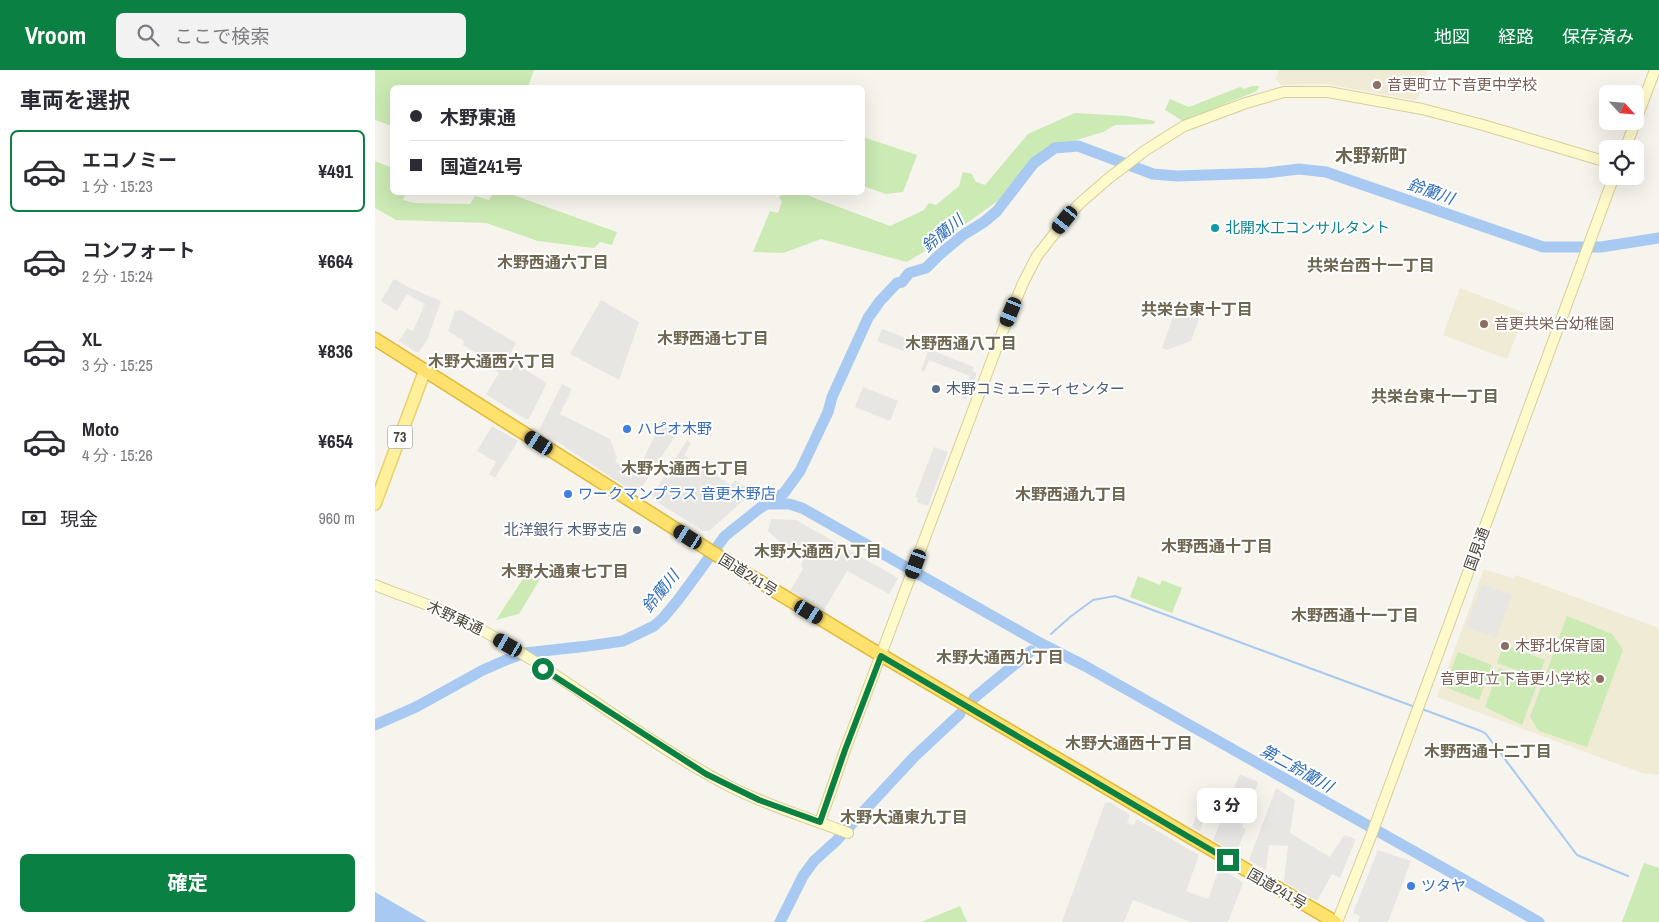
<!DOCTYPE html>
<html lang="ja">
<head>
<meta charset="utf-8">
<style>
  :root { --surface:#fff; --page:#f2f2f3; --text:#2b2b33; --muted:#7c7c81; --line:#e1e1e2; --accent:#0b8043 }
  body { margin:0; font-family:"Archivo Narrow","Noto Sans JP",sans-serif; background:var(--page); color:var(--text); height:100vh; display:flex; flex-direction:column; font-size:19px; white-space:nowrap }
  * { box-sizing:border-box; margin:0 }
  p { font-size:16px; color:var(--muted) }
  .icon { flex:none; width:28px; height:28px; fill:none; stroke:currentColor; stroke-width:2; stroke-linecap:round; stroke-linejoin:round }
  .map { position:relative; flex:1; overflow:hidden }
  .details { display:flex; flex-direction:column; background:var(--surface); width:375px }
  .details>* { flex:none }
  .hud { position:absolute; left:15px; top:15px; width:475px; height:110px; border-radius:8px; box-shadow:0 5px 20px #0002; display:grid; align-content:center; height:110px; padding:0 20px; background:var(--surface) }
  .needle { width:32px; rotate:116deg }
  .controls { position:absolute; left:1224px; top:15px; display:grid; gap:10px }
  .controls a { display:grid; place-items:center; width:45px; height:45px; border-radius:8px; background:var(--surface); box-shadow:0 5px 20px #0002; font-size:25px }
  .end { position:absolute; width:22px; height:22px; margin:-11px; border:6px solid #0b8043; background:#fff; box-shadow:0 0 0 2px #fff }
  .from { border-radius:50% }
  .bubble { position:absolute; height:35px; border-radius:8px; background:var(--surface); box-shadow:0 5px 20px #0002; font-size:16px; font-weight:700; line-height:35px; text-align:center }
  .car { position:absolute; width:15px; height:30px; margin:-15px -8px; border-radius:6px; box-shadow:0 0 4px 1px #0007; background:linear-gradient(#222 24%,#8ab4d8 0 40%,#222 0 76%,#8ab4d8 0 86%,#222 0) }
  .hud b { display:flex; align-items:center; gap:18px; height:48px; font-size:19px }
  .hud b+b { border-top:1px solid var(--line) }
  .hud i { width:12px; height:12px; background:var(--text) }
  ul { padding:0; list-style:none }
  li { display:flex; align-items:center; gap:15px; height:82px; margin:0 10px 8px; padding:0 10px; border:2px solid transparent; border-radius:8px }
  li div { flex:1 }
  li b { display:block; font-size:19px }
  li em { font-style:normal; font-weight:700 }
  li.selected { border-color:var(--accent) }
  li>.icon { width:45px; height:45px; stroke-width:1.5 }
  h2 { padding:0 20px; font-size:22px; line-height:60px }
  .pay { display:flex; align-items:center; gap:12px; height:55px; padding:0 20px; font-size:19px }
  .pay p { margin-inline-start:auto }
  .action { display:flex; gap:10px; margin-top:auto; padding:10px 20px }
  .action a { flex:1; height:58px; border-radius:8px; background:var(--accent); color:#fff; font-size:20px; font-weight:700; line-height:58px; text-align:center }
  header { display:flex; align-items:center; gap:30px; box-sizing:border-box; height:70px; padding:0 25px; background:var(--accent); color:#fff }
  header strong { font-size:24px }
  nav { display:flex; gap:28px; margin-inline-start:auto; font-size:18px }
  .search { width:350px; height:45px; background:var(--page); display:flex; align-items:center; gap:12px; box-sizing:border-box; padding:0 18px; border-radius:8px; color:var(--muted); font-size:19px }
  main { display:flex; flex:1; min-height:0 }
  .map>svg:first-child { display:block }
  .education { fill:#efebd5 }
  .green { fill:#cbeab4 }
  .parking { fill:#e8e6e3 }
  .water { fill:#a8caf2 }
  .lines { fill:none; stroke-linecap:round; stroke-linejoin:round }
  .stream { stroke:#a8caf2; stroke-width:2 }
  .river { stroke:#a8caf2; stroke-width:11 }
  .secondary-casing { stroke:#d6ce9b; stroke-width:12 }
  .primary-casing { stroke:#e6d16a; stroke-width:14 }
  .highway-casing { stroke:#e0b93c; stroke-width:15 }
  .secondary { stroke:#fffacc; stroke-width:10 }
  .primary { stroke:#fff09b; stroke-width:11 }
  .highway { stroke:#ffe26d; stroke-width:12 }
  .route { stroke:#0b8043; stroke-width:6 }
  .education-dot { fill:#8d6e63; stroke:#fff; stroke-width:2 }
  .culture-dot { fill:#0f9aa8; stroke:#fff; stroke-width:2 }
  .service-dot { fill:#5c6f8a; stroke:#fff; stroke-width:2 }
  .shop-dot { fill:#3f7fe0; stroke:#fff; stroke-width:2 }
  .labels { text-anchor:middle; stroke-width:4; stroke-linejoin:round; paint-order:stroke }
  .shield { fill:#fff; stroke:#817e74; stroke-width:1 }
  .shield-label { font-size:14px; font-weight:bold; fill:#4b4639 }
  .education-label { font-size:15px; fill:#785e54; stroke:#fff; text-anchor:start }
  .culture-label { font-size:15px; fill:#0d838f; stroke:#fff; text-anchor:start }
  .service-label { font-size:15px; fill:#4e5e75; stroke:#fff; text-anchor:start }
  .shop-label { font-size:15px; fill:#366cbe; stroke:#fff; text-anchor:start }
  .street-label { font-size:15px; fill:#4b4639; stroke:#fff }
  .water-label { font-size:16px; font-style:italic; fill:#2f6cb9; stroke:#fff }
  .neighbourhood-label { font-size:16px; font-weight:bold; fill:#6e6650; stroke:#fff }
  .quarter-label { font-size:18px; font-weight:bold; fill:#6e6650; stroke:#fff }
</style>
</head>
<body>
<header>
<strong>Vroom</strong>
<div class="search"><svg class="icon" aria-label="search" viewBox="0 0 24 24"><circle cx="10" cy="10" r="6"/><path d="M15 15l6 6"/></svg>ここで検索</div>
<nav><a>地図</a><a>経路</a><a>保存済み</a></nav>
</header>
<main>
<section class="details">
<h2>車両を選択</h2>
<ul>
<li class="selected"><svg class="icon" aria-label="car" viewBox="0 0 24 24"><path d="M5 17H2v-5l4-1 3-4h7l3 4 3 1v5h-3M9 17h6M6 11h13"/><circle cx="7" cy="17" r="2"/><circle cx="17" cy="17" r="2"/></svg><div><b>エコノミー</b><p>1 分 · 15:23</p></div><em>¥491</em></li>
<li><svg class="icon" aria-label="car" viewBox="0 0 24 24"><path d="M5 17H2v-5l4-1 3-4h7l3 4 3 1v5h-3M9 17h6M6 11h13"/><circle cx="7" cy="17" r="2"/><circle cx="17" cy="17" r="2"/></svg><div><b>コンフォート</b><p>2 分 · 15:24</p></div><em>¥664</em></li>
<li><svg class="icon" aria-label="car" viewBox="0 0 24 24"><path d="M5 17H2v-5l4-1 3-4h7l3 4 3 1v5h-3M9 17h6M6 11h13"/><circle cx="7" cy="17" r="2"/><circle cx="17" cy="17" r="2"/></svg><div><b>XL</b><p>3 分 · 15:25</p></div><em>¥836</em></li>
<li><svg class="icon" aria-label="car" viewBox="0 0 24 24"><path d="M5 17H2v-5l4-1 3-4h7l3 4 3 1v5h-3M9 17h6M6 11h13"/><circle cx="7" cy="17" r="2"/><circle cx="17" cy="17" r="2"/></svg><div><b>Moto</b><p>4 分 · 15:26</p></div><em>¥654</em></li>
</ul>
<div class="pay"><svg class="icon" aria-label="cash" viewBox="0 0 24 24"><path d="M3 7h18v10H3z"/><circle cx="12" cy="12" r="2"/></svg>現金<p>960 m</p></div>
<div class="action"><a>確定</a></div>
</section>
<div class="map">
<svg width="1284" height="852" viewBox="0 0 1284 852">
  <rect width="100%" height="100%" fill="#f6f4ec"/>
  <g class="education">
    <path d="M904,0H1053L1043,28L1039,30L952,14L906,15L901,8Z"/>
    <path d="M1085,218L1150,243L1132,289L1068,265Z"/>
    <path d="M1109,499L1139,509L1141,505L1284,558V705L1267,703L1062,627Z"/>
  </g>
  <g class="green">
    <path d="M0,0H159L153,17L18,18L17,56L0,50Z"/>
    <path d="M877,16H884L882,21L808,51L790,40L795,29L814,37L865,17L869,19Z"/>
    <path d="M700,43L752,46L780,51L779,54L740,55L728,62L668,80L624,130L571,168L532,192L446,169L408,183L378,182L395,141L403,143L407,132L404,127L410,123H426L515,156L549,140L554,133L561,135L584,116L588,102L597,104L601,112L610,115L653,64Z"/>
    <path d="M488,67L542,85L528,122L511,124L488,116Z"/>
    <path d="M0,91L17,98L18,122L31,123L28,130L40,133L95,134L100,126L114,130L118,123H132L242,162L237,175L225,172L219,178L163,171L111,153L21,150L0,138Z"/>
    <path d="M153,501L165,509L144,544L121,550Z"/>
    <path d="M763,506L785,515L787,510L807,518L797,543L755,527Z"/>
    <path d="M1192,546L1237,564L1248,580L1212,677L1164,661L1155,647Z"/>
    <path d="M1129,574L1170,590L1163,608L1122,593Z"/>
    <path d="M1083,582L1117,595L1104,630L1070,617Z"/>
    <path d="M1124,598L1163,612L1147,655L1110,637Z"/>
    <path d="M1269,793L1284,798V852H1247Z"/>
    <path d="M585,836L592,852H546Z"/>
  </g>
  <g class="parking">
    <path d="M19,209L35,218L66,231L52,270L43,283L24,271L32,258L38,261L50,234L32,224L22,241L6,231Z"/>
    <path d="M226,230L264,252L244,310L195,284Z"/>
    <path d="M86,240L141,273L132,289L172,313L154,349H150L111,324L124,303L103,290L106,285L88,275L89,271L73,261L80,241Z"/>
    <path d="M800,241L824,249L816,271L792,280L787,278Z"/>
    <path d="M507,259L534,269L529,281L502,271Z"/>
    <path d="M554,279L599,297L597,301L602,303L591,330L586,328L595,306L554,290L549,302L546,300Z"/>
    <path d="M187,314L197,319L185,344L235,369L242,387L240,392L261,404L287,351L304,360L265,420L262,418L259,422L164,360Z"/>
    <path d="M488,317L523,331L515,351L480,337Z"/>
    <path d="M117,356L143,371L120,408L114,404L121,392L102,381Z"/>
    <path d="M312,370L316,373L309,385L356,415L360,410L378,422L334,461H328L279,430L277,426Z"/>
    <path d="M559,377L573,382L553,436L542,432L543,428L540,427Z"/>
    <path d="M396,449L421,450L523,508L514,524L472,501L449,540L415,521L428,499L426,494L430,486L405,472L393,461Z"/>
    <path d="M1107,514L1137,525L1121,568L1091,557Z"/>
    <path d="M865,704L883,712L867,757L871,759L861,783L838,770Z"/>
    <path d="M832,718L853,726L848,739L835,735L825,761L817,757Z"/>
    <path d="M901,718L920,730L915,763L955,787L969,765L981,769L965,808L957,804L942,831L909,812L913,776L894,775L891,800L874,790Z"/>
    <path d="M735,732L755,745L752,753L759,755L762,749L824,785L811,821L833,829L845,797L868,813L853,852H816L758,830L749,852H687L730,733Z"/>
    <path d="M1003,780L1036,791L1013,852H983L985,846L978,843Z"/>
  </g>
  <path class="water" d="M0,822L52,852H0Z"/>
  <g class="lines">
    <g class="stream">
      <path d="M676,564L695,547L718,530L740,526L1040,637"/>
      <path d="M669,576L670,573"/>
      <path d="M1047,639L1106,661L1111,664L1202,785L1253,806"/>
    </g>
    <g class="river">
      <path d="M393,434H414L427,438L665,573L710,596L1164,852"/>
      <path d="M599,628L656,581"/>
      <path d="M0,655L41,637L108,600L131,590L150,583L213,576L248,571L279,556L288,548L303,530L350,466L385,438L409,423L425,401L453,342L457,327L493,248L505,231L522,213L527,212L534,203L551,198L564,185L588,165L609,152L622,141L659,93L680,78L703,76L778,104L802,106L891,103L924,99L951,102L1168,177H1226L1284,168"/>
      <path d="M405,852L428,806L439,791L461,771L540,686L585,644"/>
    </g>
    <defs>
      <g id="secondary">
        <path d="M1250,79L1280,0"/>
        <path d="M0,515C29,527 60,536 88,550C182,598 263,669 356,717C393,736 434,748 473,763"/>
        <path d="M445,752L470,680L629,258L649,211L662,186L690,150L704,134L734,108L771,80L809,56L871,33L909,22H953L1047,39L1108,55L1232,92"/>
        <path d="M962,852L996,766L1239,106"/>
      </g>
      <path id="primary" d="M0,434L50,300"/>
      <path id="highway" d="M0,269L367,501L494,578L960,852"/>
    </defs>
    <use href="#secondary" class="secondary-casing"/>
    <use href="#primary" class="primary-casing"/>
    <use href="#highway" class="highway-casing"/>
    <use href="#secondary" class="secondary"/>
    <use href="#primary" class="primary"/>
    <use href="#highway" class="highway"/>
  </g>
  <g class="lines">
    <path class="route" d="M168,599L331,704L384,730L445,752L470,680L506,586L853,790"/>
  </g>
  <g class="education-dot">
    <circle cx="1002" cy="15" r="5"/>
    <circle cx="1109" cy="254" r="5"/>
    <circle cx="1130" cy="576" r="5"/>
    <circle cx="1225" cy="609" r="5"/>
  </g>
  <circle class="culture-dot" cx="840" cy="158" r="5"/>
  <g class="service-dot">
    <circle cx="561" cy="319" r="5"/>
    <circle cx="262" cy="460" r="5"/>
  </g>
  <g class="shop-dot">
    <circle cx="252" cy="359" r="5"/>
    <circle cx="193" cy="424" r="5"/>
    <circle cx="1036" cy="816" r="5"/>
  </g>
  <g class="labels">
    <rect class="shield" x="12.5" y="355.5" width="25" height="23" rx="4"/>
    <g class="shield-label">
      <text x="25" y="372">73</text>
    </g>
    <g class="education-label">
      <text x="1012" y="20">音更町立下音更中学校</text>
      <text x="1119" y="259">音更共栄台幼稚園</text>
      <text x="1140" y="581">木野北保育園</text>
      <text x="1215" y="614" text-anchor="end">音更町立下音更小学校</text>
    </g>
    <g class="culture-label">
      <text x="850" y="163">北開水工コンサルタント</text>
    </g>
    <g class="service-label">
      <text x="571" y="324">木野コミュニティセンター</text>
      <text x="252" y="465" text-anchor="end">北洋銀行 木野支店</text>
    </g>
    <g class="shop-label">
      <text x="262" y="364">ハピオ木野</text>
      <text x="203" y="429">ワークマンプラス 音更木野店</text>
      <text x="1046" y="821">ツタヤ</text>
    </g>
    <g class="street-label">
      <text transform="translate(1102 479) rotate(-70)" y="5">国見通</text>
      <text transform="translate(373 505) rotate(32)" y="5">国道241号</text>
      <text transform="translate(80 548) rotate(25)" y="5">木野東通</text>
      <text transform="translate(902 819) rotate(30)" y="5">国道241号</text>
    </g>
    <g class="water-label">
      <text transform="translate(1056 121) rotate(19)" y="6">鈴蘭川</text>
      <text transform="translate(567 163) rotate(-40)" y="6">鈴蘭川</text>
      <text transform="translate(285 521) rotate(-51)" y="6">鈴蘭川</text>
      <text transform="translate(922 698) rotate(29)" y="6">第二鈴蘭川</text>
    </g>
    <g class="neighbourhood-label">
      <text x="178" y="198">木野西通六丁目</text>
      <text x="996" y="201">共栄台西十一丁目</text>
      <text x="822" y="245">共栄台東十丁目</text>
      <text x="338" y="274">木野西通七丁目</text>
      <text x="586" y="279">木野西通八丁目</text>
      <text x="117" y="297">木野大通西六丁目</text>
      <text x="1060" y="332">共栄台東十一丁目</text>
      <text x="310" y="404">木野大通西七丁目</text>
      <text x="696" y="430">木野西通九丁目</text>
      <text x="842" y="482">木野西通十丁目</text>
      <text x="443" y="487">木野大通西八丁目</text>
      <text x="190" y="507">木野大通東七丁目</text>
      <text x="980" y="551">木野西通十一丁目</text>
      <text x="625" y="593">木野大通西九丁目</text>
      <text x="754" y="679">木野大通西十丁目</text>
      <text x="1113" y="687">木野西通十二丁目</text>
      <text x="529" y="753">木野大通東九丁目</text>
    </g>
    <g class="quarter-label">
      <text x="996" y="92">木野新町</text>
    </g>
  </g>
</svg>
<div class="controls">
<a><svg class="needle" viewBox="-14 -14 28 28"><path d="M0-13l5 13h-10z" fill="#e53935"/><path d="M0 13l5-13h-10z" fill="#7c7c81"/></svg></a>
<a><svg class="icon" aria-label="locate" viewBox="0 0 24 24"><circle cx="12" cy="12" r="6"/><path d="M12 2v4M12 18v4M2 12h4M18 12h4"/></svg></a>
</div>
<i class="end from" style="left:168px;top:599px"></i>
<i class="end" style="left:853px;top:790px"></i>
<div class="bubble" style="left:822px;top:718px;width:60px">3 分</div>
<i class="car" style="left:690px;top:150px;rotate:219deg"></i>
<i class="car" style="left:636px;top:242px;rotate:202deg"></i>
<i class="car" style="left:164px;top:373px;rotate:303deg"></i>
<i class="car" style="left:313px;top:467px;rotate:303deg"></i>
<i class="car" style="left:541px;top:494px;rotate:200deg"></i>
<i class="car" style="left:434px;top:542px;rotate:121deg"></i>
<i class="car" style="left:133px;top:575px;rotate:300deg"></i>
<div class="hud">
<b><i class="from"></i>木野東通</b>
<b><i></i>国道241号</b>
</div>
</div>
</main>
</body>
</html>
